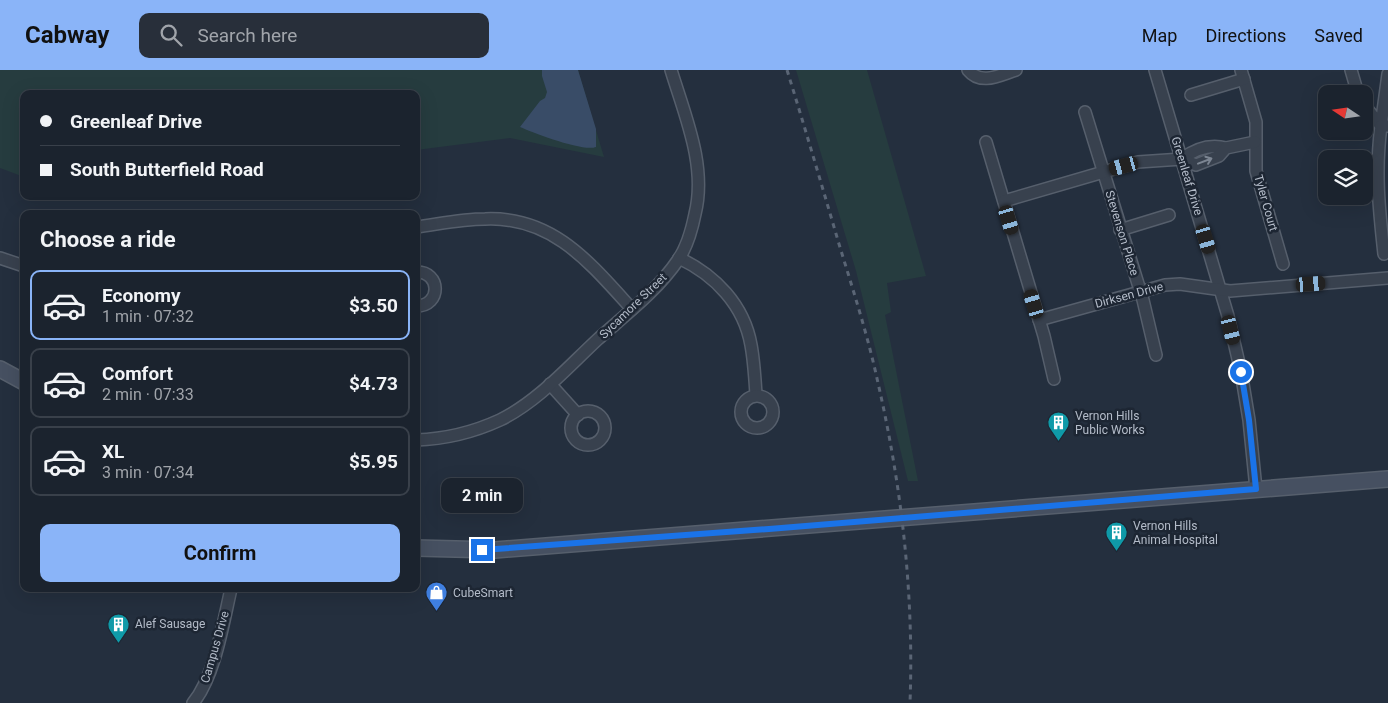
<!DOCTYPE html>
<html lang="en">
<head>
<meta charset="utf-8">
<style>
  :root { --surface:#1b232e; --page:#282f3a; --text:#f1f3f6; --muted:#a0a4aa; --line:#39404a; --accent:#8ab4f8 }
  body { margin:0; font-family:Roboto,sans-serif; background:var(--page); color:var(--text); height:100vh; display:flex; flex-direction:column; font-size:19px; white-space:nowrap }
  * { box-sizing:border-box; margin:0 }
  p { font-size:16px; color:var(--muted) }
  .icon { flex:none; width:28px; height:28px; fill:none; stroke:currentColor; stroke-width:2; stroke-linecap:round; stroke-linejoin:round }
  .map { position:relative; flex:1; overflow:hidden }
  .side { position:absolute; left:20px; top:140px; width:400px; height:382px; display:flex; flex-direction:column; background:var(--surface); border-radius:10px; box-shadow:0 5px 20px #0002,0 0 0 1px var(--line) }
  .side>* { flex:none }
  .guide { position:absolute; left:20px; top:20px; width:400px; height:110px; border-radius:10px; box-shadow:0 5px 20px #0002,0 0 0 1px var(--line); display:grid; align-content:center; height:110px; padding:0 20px; background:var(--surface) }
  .needle { width:32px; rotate:283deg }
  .fabs { position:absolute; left:1318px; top:15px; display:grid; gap:10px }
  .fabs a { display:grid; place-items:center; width:55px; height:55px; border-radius:10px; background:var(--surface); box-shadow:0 5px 20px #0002,0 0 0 1px var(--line); font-size:25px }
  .end { position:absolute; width:22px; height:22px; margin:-11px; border:6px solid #1a73e8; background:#fff; box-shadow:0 0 0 2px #fff }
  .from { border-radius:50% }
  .bubble { position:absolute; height:35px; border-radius:10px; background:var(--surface); box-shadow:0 5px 20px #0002,0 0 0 1px var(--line); font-size:16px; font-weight:700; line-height:35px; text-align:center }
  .car { position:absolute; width:15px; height:30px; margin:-15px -8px; border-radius:6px; box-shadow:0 0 4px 1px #0007; background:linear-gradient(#222 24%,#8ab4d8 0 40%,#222 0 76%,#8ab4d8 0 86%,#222 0) }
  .guide b { display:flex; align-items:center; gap:18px; height:48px; font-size:19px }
  .guide b+b { border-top:1px solid var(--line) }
  .guide i { width:12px; height:12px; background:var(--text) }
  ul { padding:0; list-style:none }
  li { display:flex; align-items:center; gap:15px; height:70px; margin:0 10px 8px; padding:0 10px; border:2px solid var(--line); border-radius:10px }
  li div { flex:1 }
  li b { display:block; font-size:19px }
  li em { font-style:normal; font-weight:700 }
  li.current { border-color:var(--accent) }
  li>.icon { width:45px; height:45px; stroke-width:1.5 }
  h2 { padding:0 20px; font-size:22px; line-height:60px }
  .cta { display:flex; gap:10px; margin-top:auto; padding:10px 20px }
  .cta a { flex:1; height:58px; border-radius:10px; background:var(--accent); color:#111; font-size:20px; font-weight:700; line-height:58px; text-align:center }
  header { display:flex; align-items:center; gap:30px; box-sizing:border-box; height:70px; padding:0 25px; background:var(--accent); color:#111 }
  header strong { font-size:24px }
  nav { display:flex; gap:28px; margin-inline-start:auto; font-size:18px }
  .search { width:350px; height:45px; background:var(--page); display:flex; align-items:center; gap:12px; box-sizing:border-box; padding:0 18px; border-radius:10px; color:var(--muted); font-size:19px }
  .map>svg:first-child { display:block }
  .green { fill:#263c3f }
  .water { fill:#394c67 }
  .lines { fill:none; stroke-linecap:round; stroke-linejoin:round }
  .street-casing { stroke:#565f6c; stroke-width:14 }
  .secondary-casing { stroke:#565f6c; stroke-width:18 }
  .street { stroke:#38414e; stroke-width:11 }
  .secondary { stroke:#465061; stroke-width:15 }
  .rail { stroke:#5a6575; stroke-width:3; stroke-dasharray:5 5; stroke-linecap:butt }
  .oneway { stroke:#7c8592 }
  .route { stroke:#1a73e8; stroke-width:6 }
  .labels { text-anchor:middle; stroke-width:5; stroke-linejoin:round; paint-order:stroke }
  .street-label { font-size:12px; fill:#b4bcc9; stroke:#1d2633 }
  .poi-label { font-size:12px; fill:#b4bcc9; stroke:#1d2633; text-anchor:start }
</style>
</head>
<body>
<header>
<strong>Cabway</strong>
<div class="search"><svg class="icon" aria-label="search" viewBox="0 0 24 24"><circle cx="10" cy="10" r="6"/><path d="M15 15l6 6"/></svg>Search here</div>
<nav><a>Map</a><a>Directions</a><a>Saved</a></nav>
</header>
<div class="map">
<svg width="1388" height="633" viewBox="0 0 1388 633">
  <rect width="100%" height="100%" fill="#242f3e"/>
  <g class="green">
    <path d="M0,0H578L604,87L510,68L416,80V24H24V107L0,98Z"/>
    <path d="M796,0H867L926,206L887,213L891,242L885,245L918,411H908L856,201Z"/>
  </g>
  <path class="water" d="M542,0H578L596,59V77C583,82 534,63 520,57L540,31L545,28L547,22L542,6Z"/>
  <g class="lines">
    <defs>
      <g id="street">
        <path d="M968,0C981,16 1000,5 1016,0"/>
        <path d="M1155,0L1228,246L1241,302L1249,350L1256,419"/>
        <path d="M1241,0L1256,52V101L1283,194"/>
        <path d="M1351,0L1358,24"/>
        <path d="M1191,25L1244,9"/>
        <path d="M1364,35L1381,56L1388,4"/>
        <path d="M1085,42L1143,230L1156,285"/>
        <path d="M986,72L1044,266L1054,309"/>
        <path d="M1182,89C1195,79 1210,74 1226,78"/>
        <path d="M1004,131L1138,92L1182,89L1196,95L1219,86L1226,78L1255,72"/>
        <path d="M416,157C439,154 462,149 485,149C553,146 590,193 632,239"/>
        <path d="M1120,160L1169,145"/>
        <path d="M1384,184C1379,139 1375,101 1381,56H1388"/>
        <path d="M0,188L24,196"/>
        <path d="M679,188C715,205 744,235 751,275C754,291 755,309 756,325"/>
        <path d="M416,202C441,201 442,236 416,236"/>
        <path d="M1039,250L1165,215L1180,214L1230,221L1388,208"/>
        <path d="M550,314L578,345"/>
        <circle cx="757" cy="342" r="16"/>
        <circle cx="588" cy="358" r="17"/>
        <path d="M416,370C446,369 474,362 500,350C537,332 567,298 597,270C625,245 657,221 678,190C687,177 692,159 695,144C707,96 685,46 671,0"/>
        <path d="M193,633C215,606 223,553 231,519"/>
      </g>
      <g id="secondary">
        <path d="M0,299L24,312"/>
        <path d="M416,478L495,480L1388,409"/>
      </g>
    </defs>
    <use href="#street" class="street-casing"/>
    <use href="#secondary" class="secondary-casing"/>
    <use href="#street" class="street"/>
    <use href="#secondary" class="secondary"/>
    <path class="rail" d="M787,0C805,58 822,116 839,174C853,220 868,266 878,313C902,418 914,526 910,633"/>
  </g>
  <defs><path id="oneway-shaft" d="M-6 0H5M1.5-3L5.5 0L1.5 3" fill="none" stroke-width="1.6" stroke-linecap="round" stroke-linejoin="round" transform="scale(1.25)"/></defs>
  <use class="oneway" href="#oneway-shaft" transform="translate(1205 91) rotate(-21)"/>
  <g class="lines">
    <path class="route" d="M482,480L769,459L1256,419L1249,350L1241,302"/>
  </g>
  <defs>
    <symbol id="building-pin" viewBox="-11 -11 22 30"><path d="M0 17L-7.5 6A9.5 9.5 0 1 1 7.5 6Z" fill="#0f9aa8" stroke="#1d2633"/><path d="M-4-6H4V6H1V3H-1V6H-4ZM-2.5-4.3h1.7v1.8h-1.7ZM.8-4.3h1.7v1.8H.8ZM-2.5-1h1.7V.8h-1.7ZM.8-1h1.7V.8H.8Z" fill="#fff"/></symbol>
    <symbol id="shop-pin" viewBox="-11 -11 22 30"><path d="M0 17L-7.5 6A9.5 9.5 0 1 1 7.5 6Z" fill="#3f7fe0" stroke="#1d2633"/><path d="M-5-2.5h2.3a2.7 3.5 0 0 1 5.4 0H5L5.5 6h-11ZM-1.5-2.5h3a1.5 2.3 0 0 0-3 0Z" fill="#fff"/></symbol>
  </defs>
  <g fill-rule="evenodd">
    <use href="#building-pin" x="1046" y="340" width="25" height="34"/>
    <use href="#building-pin" x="1104" y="450" width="25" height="34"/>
    <use href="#shop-pin" x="424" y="510" width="25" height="34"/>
    <use href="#building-pin" x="106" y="542" width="25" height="34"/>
  </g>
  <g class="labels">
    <g class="street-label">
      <text transform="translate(1187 106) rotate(73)" y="4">Greenleaf Drive</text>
      <text transform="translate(1266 133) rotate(74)" y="4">Tyler Court</text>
      <text transform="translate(1122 163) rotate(73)" y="4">Stevenson Place</text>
      <text transform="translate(1129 225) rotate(-15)" y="4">Dirksen Drive</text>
      <text transform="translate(633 236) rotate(-44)" y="4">Sycamore Street</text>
      <text transform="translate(215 577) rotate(-74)" y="4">Campus Drive</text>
    </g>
    <g class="poi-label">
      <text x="1075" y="350">Vernon Hills<tspan x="1075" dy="14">Public Works</tspan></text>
      <text x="1133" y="460">Vernon Hills<tspan x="1133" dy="14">Animal Hospital</tspan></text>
      <text x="453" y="527">CubeSmart</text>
      <text x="135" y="558">Alef Sausage</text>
    </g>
  </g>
</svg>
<div class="fabs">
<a><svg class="needle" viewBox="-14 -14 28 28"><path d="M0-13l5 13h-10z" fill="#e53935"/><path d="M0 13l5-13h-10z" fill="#a0a4aa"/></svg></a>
<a><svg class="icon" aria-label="layers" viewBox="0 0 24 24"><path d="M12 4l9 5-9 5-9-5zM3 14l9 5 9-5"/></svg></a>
</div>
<i class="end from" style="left:1241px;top:302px"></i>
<i class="end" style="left:482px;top:480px"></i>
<div class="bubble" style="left:441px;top:408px;width:82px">2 min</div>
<i class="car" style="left:1124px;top:96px;rotate:255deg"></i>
<i class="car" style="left:1009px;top:150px;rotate:163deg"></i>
<i class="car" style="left:1206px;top:169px;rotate:163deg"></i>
<i class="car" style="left:1311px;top:214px;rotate:86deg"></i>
<i class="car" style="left:1034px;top:234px;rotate:343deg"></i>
<i class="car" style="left:1231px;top:260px;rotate:166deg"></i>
<div class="guide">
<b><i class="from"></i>Greenleaf Drive</b>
<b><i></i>South Butterfield Road</b>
</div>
<section class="side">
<h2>Choose a ride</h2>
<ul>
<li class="current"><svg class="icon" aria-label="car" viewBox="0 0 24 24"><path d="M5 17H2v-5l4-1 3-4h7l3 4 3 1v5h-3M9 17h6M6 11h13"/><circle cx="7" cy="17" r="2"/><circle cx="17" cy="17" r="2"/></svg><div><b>Economy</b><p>1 min · 07:32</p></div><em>$3.50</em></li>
<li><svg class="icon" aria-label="car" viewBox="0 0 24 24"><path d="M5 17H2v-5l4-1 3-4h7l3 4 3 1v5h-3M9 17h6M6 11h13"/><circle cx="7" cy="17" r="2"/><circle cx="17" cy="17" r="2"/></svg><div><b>Comfort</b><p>2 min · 07:33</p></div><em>$4.73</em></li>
<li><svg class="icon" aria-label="car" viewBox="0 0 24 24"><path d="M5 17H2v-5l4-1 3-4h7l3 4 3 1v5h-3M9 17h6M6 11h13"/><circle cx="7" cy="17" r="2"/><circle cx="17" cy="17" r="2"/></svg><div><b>XL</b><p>3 min · 07:34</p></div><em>$5.95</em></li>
</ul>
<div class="cta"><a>Confirm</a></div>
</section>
</div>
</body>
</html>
